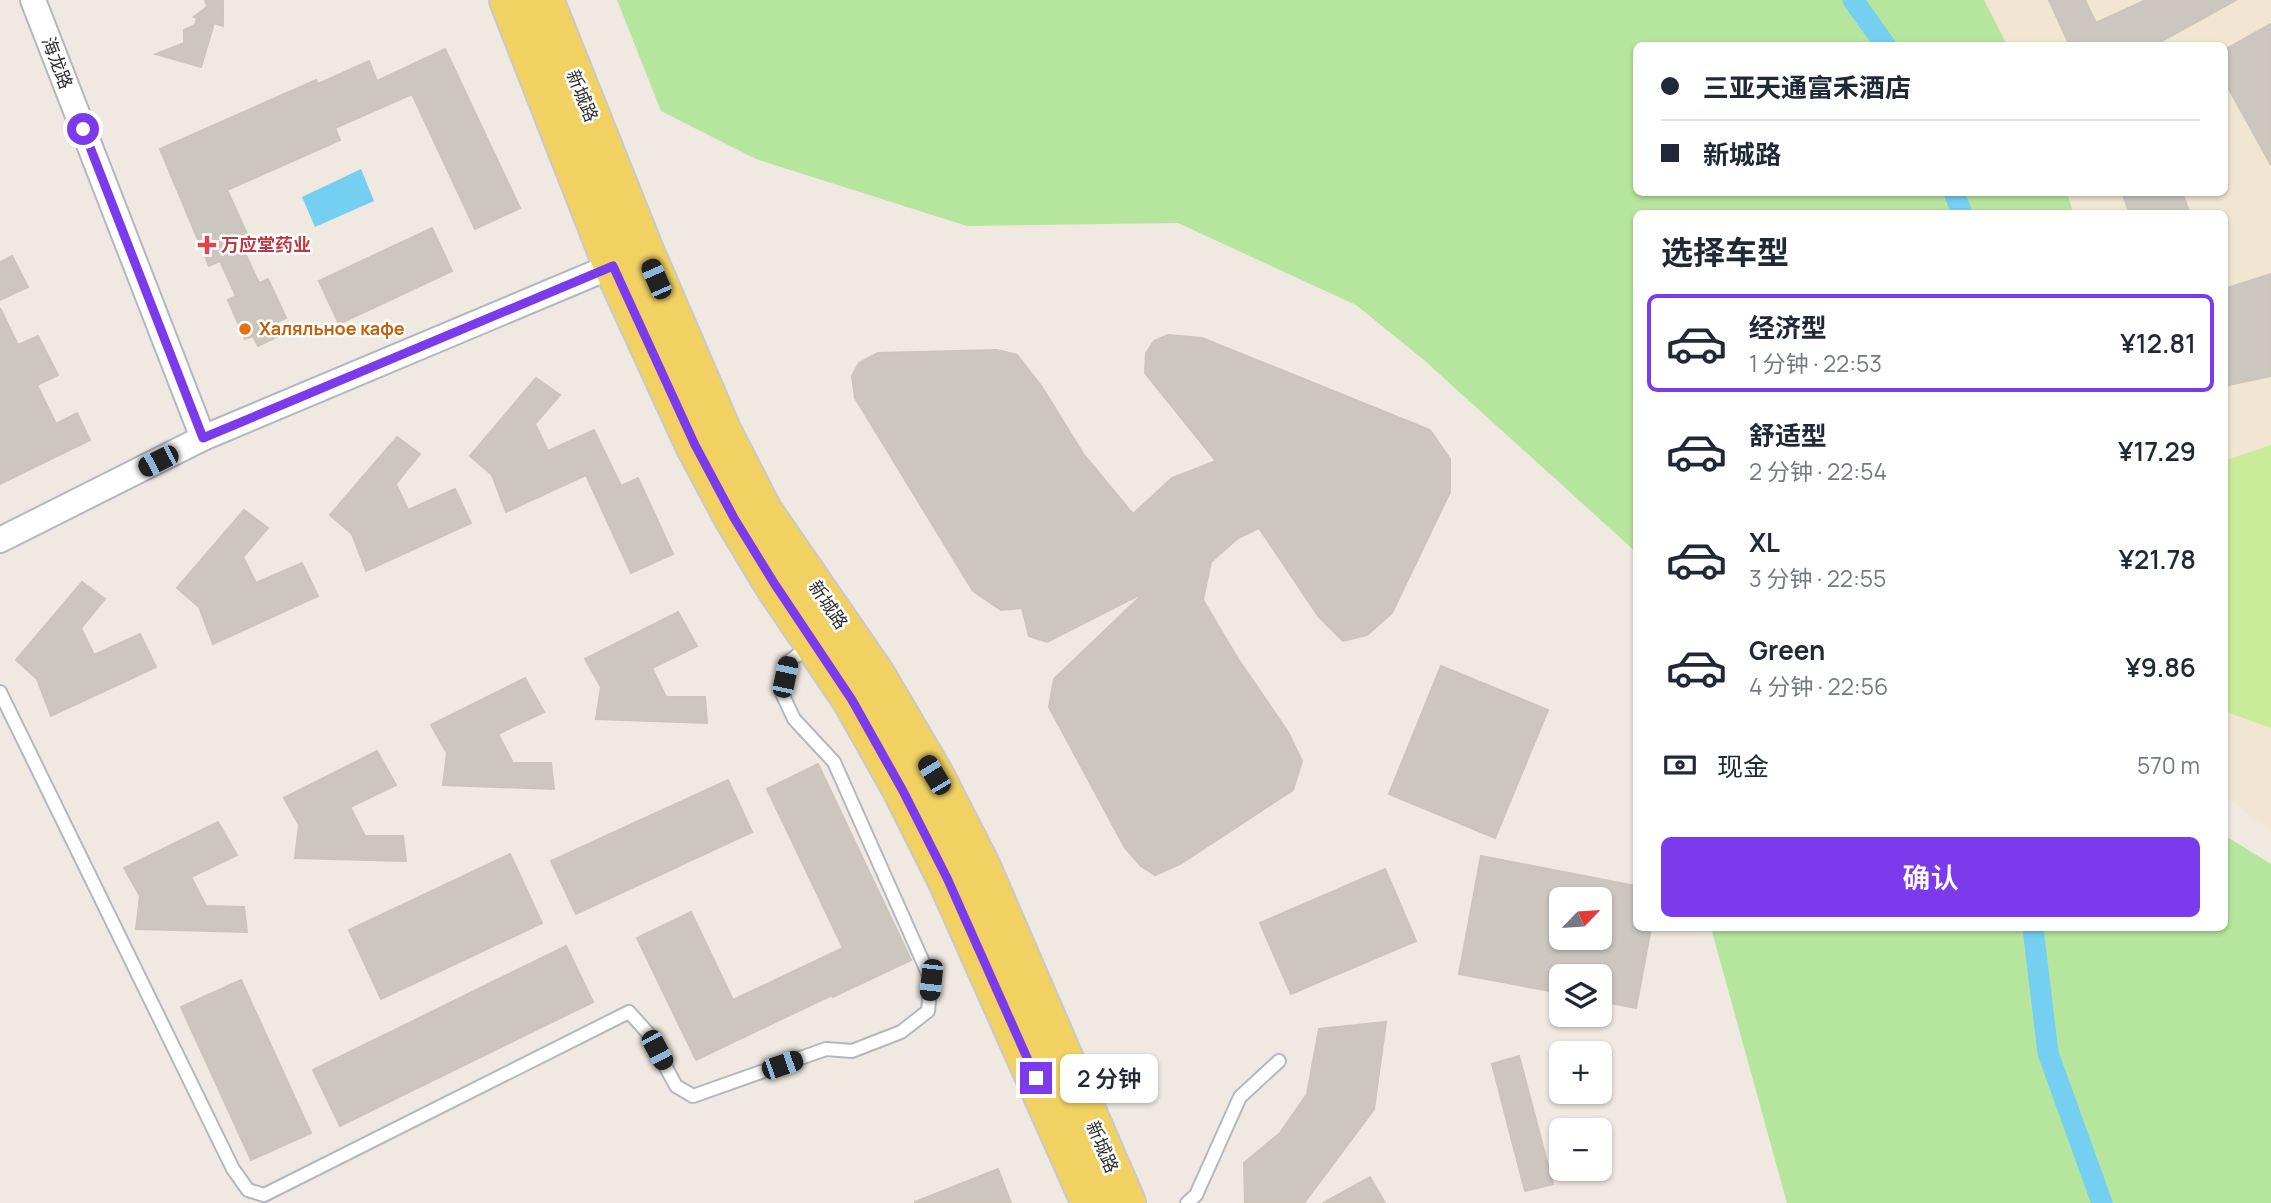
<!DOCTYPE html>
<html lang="zh">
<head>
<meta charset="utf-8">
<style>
  :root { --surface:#fff; --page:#f2f2f3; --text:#1f2937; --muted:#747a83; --line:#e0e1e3; --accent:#7c3aed }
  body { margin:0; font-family:Manrope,"Noto Sans SC",sans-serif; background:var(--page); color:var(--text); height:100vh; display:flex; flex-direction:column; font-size:26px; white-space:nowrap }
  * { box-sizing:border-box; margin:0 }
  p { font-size:23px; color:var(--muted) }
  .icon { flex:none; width:38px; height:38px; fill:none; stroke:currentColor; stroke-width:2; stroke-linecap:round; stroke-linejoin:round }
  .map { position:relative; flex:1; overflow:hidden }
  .drawer { position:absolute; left:1633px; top:210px; width:595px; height:721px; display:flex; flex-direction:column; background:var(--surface); border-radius:10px; box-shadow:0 2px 5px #0004 }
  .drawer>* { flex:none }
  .hud { position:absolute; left:1633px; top:42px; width:595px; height:154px; border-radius:10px; box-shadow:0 2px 5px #0004; display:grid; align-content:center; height:154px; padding:0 28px; background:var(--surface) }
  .needle { width:46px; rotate:65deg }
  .controls { position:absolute; left:1549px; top:887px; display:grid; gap:14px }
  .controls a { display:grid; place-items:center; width:63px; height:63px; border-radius:10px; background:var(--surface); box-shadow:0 2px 5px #0004; font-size:35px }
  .end { position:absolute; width:32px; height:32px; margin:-16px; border:9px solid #7c3aed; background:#fff; box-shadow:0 0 0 4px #fff }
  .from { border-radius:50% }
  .bubble { position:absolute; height:49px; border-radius:10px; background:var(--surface); box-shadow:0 2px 5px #0004; font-size:23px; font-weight:600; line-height:49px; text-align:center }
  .car { position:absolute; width:21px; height:42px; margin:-21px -10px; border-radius:9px; box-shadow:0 0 5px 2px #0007; background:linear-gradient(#222 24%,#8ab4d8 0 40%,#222 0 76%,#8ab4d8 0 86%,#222 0) }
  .hud b { display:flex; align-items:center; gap:24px; height:66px; font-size:26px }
  .hud b+b { border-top:2px solid var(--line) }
  .hud i { width:18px; height:18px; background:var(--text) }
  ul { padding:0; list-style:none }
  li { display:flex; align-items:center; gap:21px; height:98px; margin:0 14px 10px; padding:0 14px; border:4px solid transparent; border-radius:10px }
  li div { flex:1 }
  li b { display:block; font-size:26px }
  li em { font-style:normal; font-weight:600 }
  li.active { border-color:var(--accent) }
  li>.icon { width:63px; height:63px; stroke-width:1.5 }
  h2 { padding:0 28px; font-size:32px; line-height:84px }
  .pay { display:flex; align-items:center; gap:18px; height:77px; padding:0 28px; font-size:26px }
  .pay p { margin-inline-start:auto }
  .primary-button { display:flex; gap:14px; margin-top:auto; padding:14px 28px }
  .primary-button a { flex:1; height:80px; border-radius:10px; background:var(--accent); color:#fff; font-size:28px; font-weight:600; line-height:80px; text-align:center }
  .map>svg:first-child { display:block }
  .education { fill:#f0e6d1 }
  .green { fill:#b6e59e }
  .pitch { fill:#c9ec9a }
  .water { fill:#75cff0 }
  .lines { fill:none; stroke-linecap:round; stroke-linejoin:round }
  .canal { stroke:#75cff0; stroke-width:21 }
  .building { fill:#cbc7bf; stroke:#cbc5ba; stroke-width:2; fill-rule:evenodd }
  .lane-casing { stroke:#b4b7c1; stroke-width:16 }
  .street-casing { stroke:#b4b7c1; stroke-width:28 }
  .primary-casing { stroke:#c9c9c9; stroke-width:42 }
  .lane { stroke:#fff; stroke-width:12 }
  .street { stroke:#fff; stroke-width:24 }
  .primary { stroke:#f2d163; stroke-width:38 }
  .route { stroke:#7c3aed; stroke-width:9 }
  .health-dot { fill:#e0444e; stroke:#fff; stroke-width:2.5 }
  .food-dot { fill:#e8710a; stroke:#fff; stroke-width:2.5 }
  .labels { text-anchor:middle; stroke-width:5; stroke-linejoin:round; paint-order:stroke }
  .street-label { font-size:18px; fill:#2e2e2e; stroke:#fff }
  .health-label { font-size:18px; font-weight:bold; fill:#be3a42; stroke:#fff; text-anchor:start }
  .food-label { font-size:18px; font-weight:bold; fill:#c56008; stroke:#fff; text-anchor:start }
</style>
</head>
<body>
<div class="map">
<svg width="2271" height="1203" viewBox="0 0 2271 1203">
  <rect width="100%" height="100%" fill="#efe9e1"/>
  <path class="education" d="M1933,0H2271V832L2224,795V214L2039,213L2028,193L2224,192V46L1955,45Z"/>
  <g class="green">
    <path d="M617,0H1984L2007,45L1636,46V192H2067L2073,213L1636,214V552L1424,360L1356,305L1178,223L967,226L756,159L661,111Z"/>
    <path d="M2224,835L2271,864V1203H1787L1711,928H2224Z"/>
  </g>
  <path class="pitch" d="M2271,445V728L2229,713L2224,706V461Z"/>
  <path class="water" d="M361,169L374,201L315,227L302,197Z"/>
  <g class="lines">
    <g class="canal">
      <path d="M1853,0L1886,46"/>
      <path d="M1954,192L1962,214"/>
      <path d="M2033,928L2048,1053L2102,1203"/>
    </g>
  </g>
  <g class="building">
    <path d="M205,0H223V26L214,23L201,67L156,54L184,43V30L195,25L197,18L194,17L207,7Z"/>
    <path d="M2049,0H2085L2096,23L2146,0H2236L2153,46H2070Z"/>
    <path d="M2271,24V165L2224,80V50Z"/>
    <path d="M445,49L520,208L475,229L412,94L335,128L340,140L227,190L253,247L244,251L259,283L268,279L286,318L277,322L283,334L258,346L253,336L245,339L228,300L236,296L220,261L209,266L160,149L316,80L318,84L369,61L377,81Z"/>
    <path d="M2122,192H2182L2190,214H2130Z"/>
    <path d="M432,228L452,271L339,324L319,281Z"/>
    <path d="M12,256L28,287L0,300V262Z"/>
    <path d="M2271,274V376L2224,386V289Z"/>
    <path d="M0,308L18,345L38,336L58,375L37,385L56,424L77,413L90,440L0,484Z"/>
    <path d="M1168,335L1202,338L1430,430L1450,459V492L1392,613L1367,635L1343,641L1319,617L1259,528L1238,538L1211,562L1203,600L1238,659L1288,732L1302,761L1293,790L1180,864L1155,875L1141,866L1125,848L1049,707L1054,679L1145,592L1047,642L1029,636L1022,608L1001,610L973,591L855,398L852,376L859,363L878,353L997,350L1017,355L1042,387L1084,455L1133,514L1172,478L1216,461L1145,373L1146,353L1154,341Z"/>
    <path d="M536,378L560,395L535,424L548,451L594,430L621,486L638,478L673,554L631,573L586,475L506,512L492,475L470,456Z"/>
    <path d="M397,437L420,454L396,484L408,510L455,489L471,523L366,571L352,534L330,515Z"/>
    <path d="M244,510L268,528L243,557L256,583L302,563L318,596L213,644L199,607L177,588Z"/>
    <path d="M82,582L105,599L81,628L94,655L140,634L156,667L51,716L37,679L16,660Z"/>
    <path d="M678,612L697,646L652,668L666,697H705L707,723L596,719L601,687L585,659Z"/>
    <path d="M1441,666L1548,710L1495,838L1389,794Z"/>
    <path d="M525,678L544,712L498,734L513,763H551L554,789L443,785L447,753L431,725Z"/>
    <path d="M377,751L396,785L350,807L365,836H403L406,861L295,858L299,825L284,798Z"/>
    <path d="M818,764L911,960L833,997L832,995L696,1060L637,938L691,912L733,1000L843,948L767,789Z"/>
    <path d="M728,780L752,832L576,914L551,861Z"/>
    <path d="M218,822L237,855L191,877L206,906L244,907L247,932L136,929L140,896L124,868Z"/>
    <path d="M510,854L542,923L381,999L349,930Z"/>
    <path d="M1481,856L1636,886V928H1651L1636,1008L1600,1001V976H1561V993L1459,974ZM1561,900H1600V938H1561Z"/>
    <path d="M1385,869L1416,941L1291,994L1260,923Z"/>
    <path d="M566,946L593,1002L340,1126L313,1070Z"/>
    <path d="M241,980L311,1133L251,1160L181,1007Z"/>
    <path d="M1386,1022L1374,1109L1304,1203H1245L1244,1163L1280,1133L1307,1094L1319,1029Z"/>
    <path d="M1519,1056L1553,1184L1525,1191L1492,1064Z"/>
    <path d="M998,1169L1011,1203H915V1202Z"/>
    <path d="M1370,1177L1385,1203H1323Z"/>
  </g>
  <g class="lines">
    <defs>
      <g id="lane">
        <path d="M0,692L233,1169L248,1190L264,1195L629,1012L647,1032L676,1086L693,1096L826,1049L852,1051L901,1032L928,1011L931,980L834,762L794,719L781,691L788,662L811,645"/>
        <path d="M1187,1203L1196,1195L1240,1097L1279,1061"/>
      </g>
      <g id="street">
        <path d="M33,0L203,438"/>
        <path d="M0,540L203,438L624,261"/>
      </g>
      <g id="primary">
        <path d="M509,0L613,266L695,445L734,518L773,583L852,700L903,791L947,879L1091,1203"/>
        <path d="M544,0L645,253L722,432L763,512L876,676L934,775L980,865L1126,1203"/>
      </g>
    </defs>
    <use href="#lane" class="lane-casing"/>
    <use href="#street" class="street-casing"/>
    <use href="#primary" class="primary-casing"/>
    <use href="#lane" class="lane"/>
    <use href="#street" class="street"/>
    <use href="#primary" class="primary"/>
  </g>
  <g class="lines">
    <path class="route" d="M83,129L203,438L613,266L695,445L734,518L774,583L852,700L903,791L947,878L1036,1078"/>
  </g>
  <path class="health-dot" d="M203.5 234.5h7v7h7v7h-7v7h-7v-7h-7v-7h7z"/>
  <circle class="food-dot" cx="245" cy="329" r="7"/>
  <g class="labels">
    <g class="street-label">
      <text transform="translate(57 63) rotate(69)" y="6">海龙路</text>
      <text transform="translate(582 96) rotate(68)" y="6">新城路</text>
      <text transform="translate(828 605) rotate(56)" y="6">新城路</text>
      <text transform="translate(1102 1147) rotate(67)" y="6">新城路</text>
    </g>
    <g class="health-label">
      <text x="221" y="251">万应堂药业</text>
    </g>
    <g class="food-label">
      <text x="259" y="335">Халяльное кафе</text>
    </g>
  </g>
</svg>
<div class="controls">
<a><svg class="needle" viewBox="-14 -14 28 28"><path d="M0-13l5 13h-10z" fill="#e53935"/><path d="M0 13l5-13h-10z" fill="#747a83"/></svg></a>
<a><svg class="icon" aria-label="layers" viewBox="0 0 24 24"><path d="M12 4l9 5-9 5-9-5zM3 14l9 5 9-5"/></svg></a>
<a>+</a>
<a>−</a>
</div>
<i class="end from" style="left:83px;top:129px"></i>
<i class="end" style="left:1036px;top:1078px"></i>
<div class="bubble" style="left:1060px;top:1054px;width:98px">2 分钟</div>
<i class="car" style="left:656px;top:279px;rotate:336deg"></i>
<i class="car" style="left:158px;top:461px;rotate:243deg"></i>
<i class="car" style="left:785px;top:677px;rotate:12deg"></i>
<i class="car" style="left:934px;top:775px;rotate:329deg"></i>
<i class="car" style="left:931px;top:980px;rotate:186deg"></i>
<i class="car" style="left:657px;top:1050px;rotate:152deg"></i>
<i class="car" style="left:782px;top:1065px;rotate:71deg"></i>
<div class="hud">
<b><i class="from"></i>三亚天通富禾酒店</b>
<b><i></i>新城路</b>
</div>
<section class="drawer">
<h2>选择车型</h2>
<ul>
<li class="active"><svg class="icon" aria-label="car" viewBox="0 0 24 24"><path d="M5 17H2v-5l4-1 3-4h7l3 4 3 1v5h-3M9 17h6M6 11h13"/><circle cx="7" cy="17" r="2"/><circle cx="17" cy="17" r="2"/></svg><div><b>经济型</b><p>1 分钟 · 22:53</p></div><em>¥12.81</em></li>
<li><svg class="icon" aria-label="car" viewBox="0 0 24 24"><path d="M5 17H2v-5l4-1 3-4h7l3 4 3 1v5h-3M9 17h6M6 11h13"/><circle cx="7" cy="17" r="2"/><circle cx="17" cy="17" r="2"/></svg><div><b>舒适型</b><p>2 分钟 · 22:54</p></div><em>¥17.29</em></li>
<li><svg class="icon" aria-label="car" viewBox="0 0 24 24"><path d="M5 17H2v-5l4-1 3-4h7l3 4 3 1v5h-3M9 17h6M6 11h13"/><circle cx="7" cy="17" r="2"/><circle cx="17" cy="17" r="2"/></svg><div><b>XL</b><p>3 分钟 · 22:55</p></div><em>¥21.78</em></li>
<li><svg class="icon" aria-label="car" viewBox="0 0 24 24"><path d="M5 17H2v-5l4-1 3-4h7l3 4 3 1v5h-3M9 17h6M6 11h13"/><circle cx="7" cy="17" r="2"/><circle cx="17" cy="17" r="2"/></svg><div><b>Green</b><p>4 分钟 · 22:56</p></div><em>¥9.86</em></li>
</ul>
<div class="pay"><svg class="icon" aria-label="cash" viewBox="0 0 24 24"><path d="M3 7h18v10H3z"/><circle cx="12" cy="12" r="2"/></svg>现金<p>570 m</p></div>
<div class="primary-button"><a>确认</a></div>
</section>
</div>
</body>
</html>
